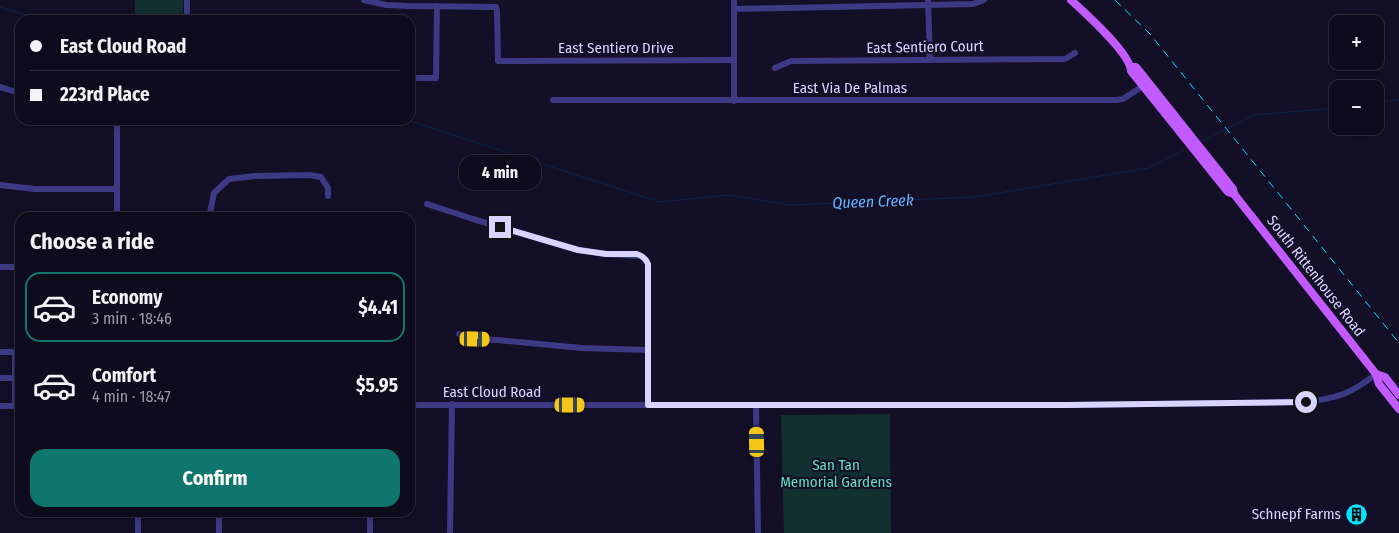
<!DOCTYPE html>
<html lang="en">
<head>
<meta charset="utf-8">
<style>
  :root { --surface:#0e0b1c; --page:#1c1929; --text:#f1f3f6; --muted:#9b9ba3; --line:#2e2b3b; --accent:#0f766e }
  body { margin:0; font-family:"Fira Sans Condensed",sans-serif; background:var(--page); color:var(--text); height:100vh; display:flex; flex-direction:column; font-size:19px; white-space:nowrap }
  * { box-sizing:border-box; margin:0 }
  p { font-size:16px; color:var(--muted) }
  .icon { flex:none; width:28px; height:28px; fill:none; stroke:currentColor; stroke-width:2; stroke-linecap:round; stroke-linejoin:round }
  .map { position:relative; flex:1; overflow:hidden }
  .sheet { position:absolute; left:15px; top:212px; width:400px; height:305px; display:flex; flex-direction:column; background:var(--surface); border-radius:15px; box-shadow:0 2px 12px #0003,0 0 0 1px var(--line) }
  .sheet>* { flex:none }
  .guide { position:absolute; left:15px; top:15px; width:400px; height:110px; border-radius:15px; box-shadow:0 2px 12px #0003,0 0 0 1px var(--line); display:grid; align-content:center; height:110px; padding:0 15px; background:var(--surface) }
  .fabs { position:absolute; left:1329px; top:15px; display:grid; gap:10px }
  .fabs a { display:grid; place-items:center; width:55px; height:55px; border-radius:10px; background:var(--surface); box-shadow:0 2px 12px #0003,0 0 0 1px var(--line); font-size:25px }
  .end { position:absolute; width:22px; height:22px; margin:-11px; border:6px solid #d9d4ff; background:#111; box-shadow:0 0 0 2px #111 }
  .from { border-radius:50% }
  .bubble { position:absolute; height:35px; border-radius:15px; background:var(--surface); box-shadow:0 2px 12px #0003,0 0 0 1px var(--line); font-size:16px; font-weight:700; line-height:35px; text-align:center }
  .car { position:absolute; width:15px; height:30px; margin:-15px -8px; border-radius:6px; box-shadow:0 0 4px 1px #0007; background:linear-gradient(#f5c518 24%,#345 0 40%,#f5c518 0 76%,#345 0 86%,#f5c518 0) }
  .guide b { display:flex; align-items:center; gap:18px; height:48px; font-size:19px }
  .guide b+b { border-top:1px solid var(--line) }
  .guide i { width:12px; height:12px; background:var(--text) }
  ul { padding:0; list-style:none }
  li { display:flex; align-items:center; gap:15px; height:70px; margin:0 10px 8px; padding:0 5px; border:2px solid transparent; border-radius:15px }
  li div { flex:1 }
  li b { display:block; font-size:19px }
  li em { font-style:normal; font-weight:700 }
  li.current { border-color:var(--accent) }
  li>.icon { width:45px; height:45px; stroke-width:1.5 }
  h2 { padding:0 15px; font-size:22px; line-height:60px }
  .button { display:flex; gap:10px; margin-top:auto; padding:10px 15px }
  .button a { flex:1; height:58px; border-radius:15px; background:var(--accent); color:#fff; font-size:20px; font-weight:700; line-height:58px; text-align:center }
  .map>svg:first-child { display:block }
  .green { fill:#12302f }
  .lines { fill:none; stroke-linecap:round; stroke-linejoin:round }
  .stream { stroke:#0c2248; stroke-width:1 }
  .minor { stroke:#3d3a85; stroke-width:6 }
  .major { stroke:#c25bff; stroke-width:8 }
  .rail { stroke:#00e5ff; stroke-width:1; stroke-dasharray:8 6; stroke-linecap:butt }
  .route { stroke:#d9d4ff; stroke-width:6 }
  .labels { text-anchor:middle; stroke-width:4.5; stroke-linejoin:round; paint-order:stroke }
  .street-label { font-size:15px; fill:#d9d4ff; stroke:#130f26 }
  .park-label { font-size:15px; fill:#5fe0c0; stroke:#130f26 }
  .poi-label { font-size:15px; fill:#d9d4ff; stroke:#130f26; text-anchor:end }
  .water-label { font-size:16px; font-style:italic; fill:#62b6ff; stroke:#130f26 }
</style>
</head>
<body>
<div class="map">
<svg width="1399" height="533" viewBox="0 0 1399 533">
  <rect width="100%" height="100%" fill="#130f26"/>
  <g class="green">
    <rect x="135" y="0" width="48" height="20"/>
    <path d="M890,414L891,533H784L781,415Z"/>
  </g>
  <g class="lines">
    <g class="stream">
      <path d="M0,7L44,20"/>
      <path d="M1375,104L1399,99"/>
      <path d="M407,120L660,202L729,195L790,205L975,197L1148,168L1187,148"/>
      <path d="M1200,142L1253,115L1338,108"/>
    </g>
    <g class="minor">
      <path d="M364,0L386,5L408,6L496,7L497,11L498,61L734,60"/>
      <path d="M734,0V101"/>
      <path d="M928,0L930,59"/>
      <path d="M734,9L973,4L984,0"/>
      <path d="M187,20V0"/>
      <path d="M775,68L791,61L1065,59L1075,53"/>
      <path d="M410,78H436L437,6"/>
      <path d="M0,87L20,93"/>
      <path d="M553,100H1115L1123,99L1143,86"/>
      <path d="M117,120V218"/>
      <path d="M0,185L35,189H117"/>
      <path d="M427,204L473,219L579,250L606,254L642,256L646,260L648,264V405"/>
      <path d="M209,218L214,193L229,179L255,176L309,175L321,177L328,188V196"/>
      <path d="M0,267H20"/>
      <path d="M459,334L475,339L498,340L582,348L648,350"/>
      <path d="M0,352H20"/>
      <path d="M15,352V406"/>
      <path d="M0,378H15"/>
      <path d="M410,405H1067L1306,402C1337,398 1351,394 1376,374"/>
      <path d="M756,405L758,533"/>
      <path d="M0,406H20"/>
      <path d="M138,512V533"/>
      <path d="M219,512V533"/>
      <path d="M370,512V533"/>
      <path d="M450,533L452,404"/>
    </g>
    <g class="major">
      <path d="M1071,0C1085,13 1130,53 1131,71L1228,192L1234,194"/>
      <path d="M1131,67H1136L1233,189L1234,194L1376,374L1379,384L1399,409"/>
      <path d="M1376,374L1385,377L1399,395"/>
    </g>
    <path class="rail" d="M1115,0L1150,34L1399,343"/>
  </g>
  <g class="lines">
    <path class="route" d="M500,227L578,250L606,254H637C643,256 646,259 648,264V405H1067L1306,402"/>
  </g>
  <defs>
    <symbol id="building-disc" viewBox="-11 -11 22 22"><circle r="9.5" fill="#00e5ff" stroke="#130f26"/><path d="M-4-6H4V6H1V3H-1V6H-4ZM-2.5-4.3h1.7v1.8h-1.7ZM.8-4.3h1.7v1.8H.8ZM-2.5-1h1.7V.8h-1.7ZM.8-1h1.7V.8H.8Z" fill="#111"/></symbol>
  </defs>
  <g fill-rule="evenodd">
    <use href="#building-disc" x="1344" y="502" width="25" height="25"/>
  </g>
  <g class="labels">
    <g class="street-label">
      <text transform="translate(925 47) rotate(-1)" y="5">East Sentiero Court</text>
      <text x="616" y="53">East Sentiero Drive</text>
      <text x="850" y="93">East Via De Palmas</text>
      <text transform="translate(1316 276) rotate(52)" y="5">South Rittenhouse Road</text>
      <text x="492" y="397">East Cloud Road</text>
    </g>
    <g class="park-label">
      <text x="836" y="470">San Tan<tspan x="836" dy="17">Memorial Gardens</tspan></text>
    </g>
    <g class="poi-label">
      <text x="1341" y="519">Schnepf Farms</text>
    </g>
    <g class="water-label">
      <text transform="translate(873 201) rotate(-2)" y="6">Queen Creek</text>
    </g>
  </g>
</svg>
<div class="fabs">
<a>+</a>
<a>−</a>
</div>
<i class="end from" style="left:1306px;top:402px"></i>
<i class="end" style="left:500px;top:227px"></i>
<div class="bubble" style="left:459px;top:155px;width:82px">4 min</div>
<i class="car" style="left:475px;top:339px;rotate:91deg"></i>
<i class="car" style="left:570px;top:405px;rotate:90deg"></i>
<i class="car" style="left:757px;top:442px;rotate:359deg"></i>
<div class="guide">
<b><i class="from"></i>East Cloud Road</b>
<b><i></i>223rd Place</b>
</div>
<section class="sheet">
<h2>Choose a ride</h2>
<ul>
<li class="current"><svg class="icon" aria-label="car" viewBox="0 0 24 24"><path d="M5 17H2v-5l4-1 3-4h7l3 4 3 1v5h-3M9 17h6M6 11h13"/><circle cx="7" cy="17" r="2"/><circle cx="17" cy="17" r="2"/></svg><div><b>Economy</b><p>3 min · 18:46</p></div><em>$4.41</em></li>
<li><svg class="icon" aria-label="car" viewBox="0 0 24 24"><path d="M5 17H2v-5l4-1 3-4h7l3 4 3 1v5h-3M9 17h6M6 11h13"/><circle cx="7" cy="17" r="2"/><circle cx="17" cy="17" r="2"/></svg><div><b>Comfort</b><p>4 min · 18:47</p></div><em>$5.95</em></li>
</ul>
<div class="button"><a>Confirm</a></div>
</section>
</div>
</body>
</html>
